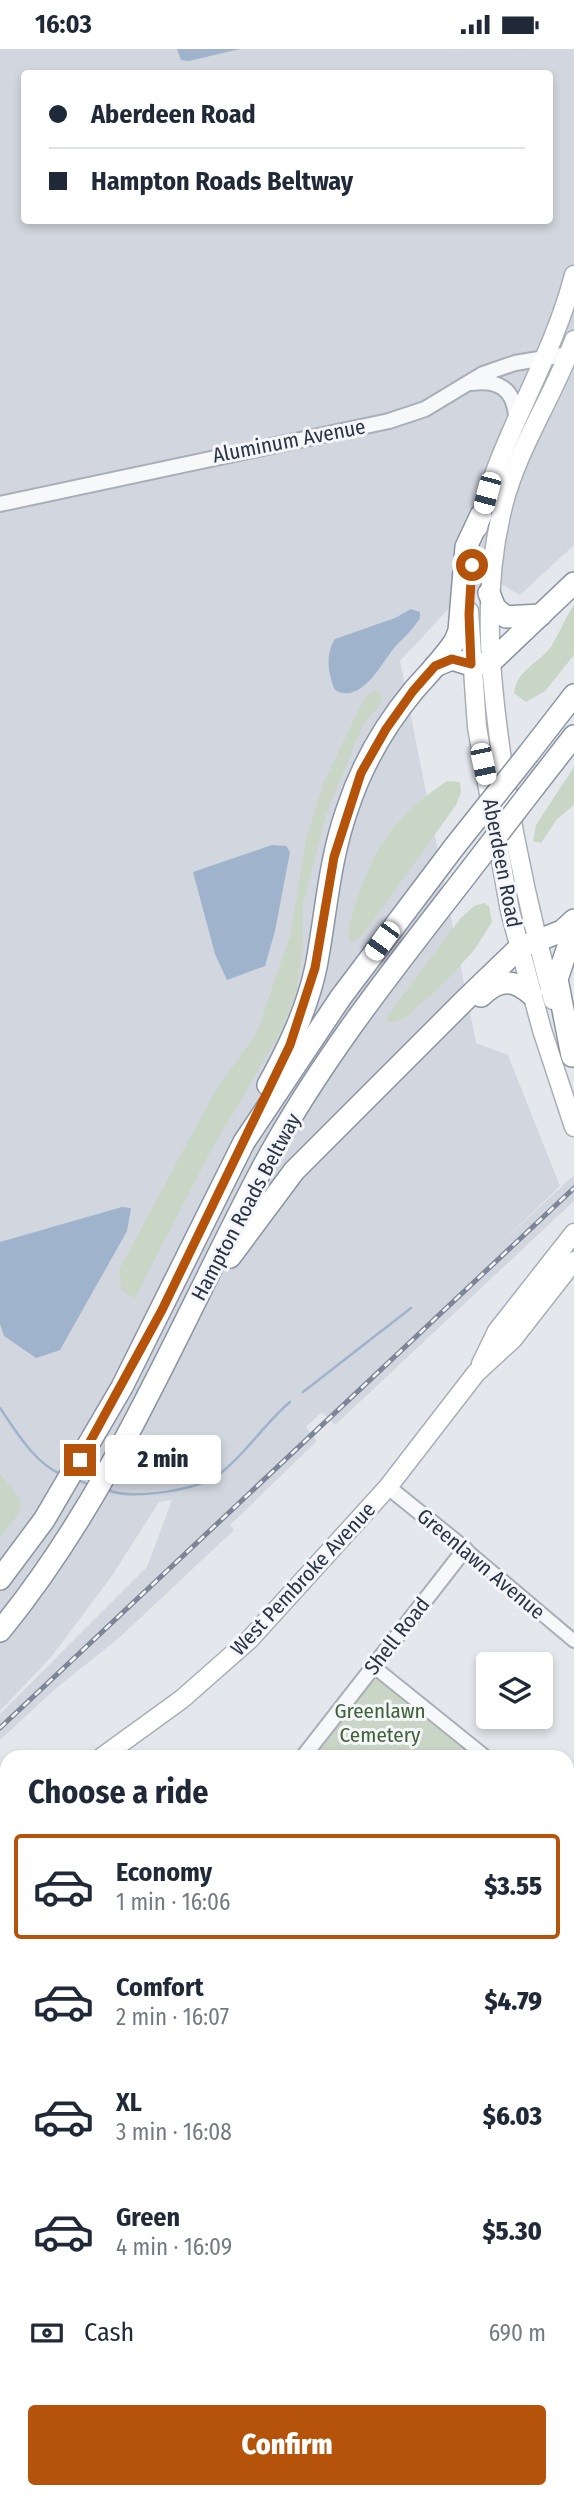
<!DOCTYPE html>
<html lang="en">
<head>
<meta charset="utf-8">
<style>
  :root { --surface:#fff; --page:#f2f2f3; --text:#1f2937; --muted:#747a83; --line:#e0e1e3; --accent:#b45309 }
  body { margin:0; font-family:"Fira Sans Condensed",sans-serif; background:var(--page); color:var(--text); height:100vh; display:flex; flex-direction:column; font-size:26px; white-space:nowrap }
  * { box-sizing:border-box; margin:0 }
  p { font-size:23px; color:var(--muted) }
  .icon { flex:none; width:38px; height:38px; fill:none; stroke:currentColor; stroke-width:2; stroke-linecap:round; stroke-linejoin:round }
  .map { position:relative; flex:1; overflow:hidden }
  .panel { position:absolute; left:0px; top:1701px; width:574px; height:749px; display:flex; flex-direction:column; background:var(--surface); border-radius:21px 21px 0 0; box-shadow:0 4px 10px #0003 }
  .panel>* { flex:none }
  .guide { position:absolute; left:21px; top:21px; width:532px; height:154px; border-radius:7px; box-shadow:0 4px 10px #0003; display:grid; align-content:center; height:154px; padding:0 28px; background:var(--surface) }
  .controls { position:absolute; left:476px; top:1603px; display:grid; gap:14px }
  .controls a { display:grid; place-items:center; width:77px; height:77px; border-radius:7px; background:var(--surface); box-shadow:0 4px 10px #0003; font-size:35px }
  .end { position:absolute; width:32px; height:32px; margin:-16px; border:9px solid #b45309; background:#fff; box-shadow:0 0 0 4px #fff }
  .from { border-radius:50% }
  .bubble { position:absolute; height:49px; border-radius:7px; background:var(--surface); box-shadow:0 4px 10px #0003; font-size:23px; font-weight:800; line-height:49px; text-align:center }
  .car { position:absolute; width:21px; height:42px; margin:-21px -10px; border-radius:9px; box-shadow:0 0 5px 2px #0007; background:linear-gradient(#fff 24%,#345 0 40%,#fff 0 76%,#345 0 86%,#fff 0) }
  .guide b { display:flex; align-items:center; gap:24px; height:66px; font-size:26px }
  .guide b+b { border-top:2px solid var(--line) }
  .guide i { width:18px; height:18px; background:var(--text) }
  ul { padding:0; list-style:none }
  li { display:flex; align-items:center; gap:21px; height:105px; margin:0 14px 10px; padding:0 14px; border:4px solid transparent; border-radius:7px }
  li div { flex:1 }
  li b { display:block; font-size:26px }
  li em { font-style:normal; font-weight:800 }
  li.current { border-color:var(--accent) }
  li>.icon { width:63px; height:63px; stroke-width:1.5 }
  h2 { padding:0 28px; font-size:32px; line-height:84px }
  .pay { display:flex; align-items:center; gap:18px; height:77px; padding:0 28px; font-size:26px }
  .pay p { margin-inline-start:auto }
  .cta { display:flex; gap:14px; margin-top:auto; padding:14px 28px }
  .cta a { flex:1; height:80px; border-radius:7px; background:var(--accent); color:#fff; font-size:28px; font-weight:800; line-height:80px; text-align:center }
  .status { display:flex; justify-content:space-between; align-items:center; height:49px; padding:0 35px; background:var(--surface); direction:ltr }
  .status svg { height:19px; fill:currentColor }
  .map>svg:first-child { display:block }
  .built { fill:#d2d6de; fill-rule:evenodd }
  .green { fill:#c9d6c5 }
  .water { fill:#9fb4cc }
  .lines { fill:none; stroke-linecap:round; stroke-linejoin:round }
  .stream { stroke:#9fb4cc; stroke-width:2.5 }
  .minor-casing { stroke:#a9aeb7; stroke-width:16 }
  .tertiary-casing { stroke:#a9aeb7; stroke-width:18 }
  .secondary-casing { stroke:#a9aeb7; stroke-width:21 }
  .motorway-casing { stroke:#8b94a3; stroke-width:24 }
  .minor { stroke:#f7f8fa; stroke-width:12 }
  .tertiary { stroke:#f7f8fa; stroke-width:14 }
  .secondary { stroke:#fff; stroke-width:18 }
  .motorway { stroke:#fff; stroke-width:21 }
  .rail-casing { stroke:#7d8696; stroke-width:5 }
  .rail { stroke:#f4f6f9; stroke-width:2.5; stroke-dasharray:8; stroke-linecap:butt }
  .motorway-bridge-casing { stroke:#8b94a3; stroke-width:24; stroke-linecap:butt }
  .motorway-bridge { stroke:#fff; stroke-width:21 }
  .route { stroke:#b45309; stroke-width:9 }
  .labels { text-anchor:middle; stroke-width:6; stroke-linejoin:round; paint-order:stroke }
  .street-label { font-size:21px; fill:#2b3445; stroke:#f4f6f9 }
  .park-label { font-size:21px; fill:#3f6138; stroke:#f4f6f9 }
</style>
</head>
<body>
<div class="status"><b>16:03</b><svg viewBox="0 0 49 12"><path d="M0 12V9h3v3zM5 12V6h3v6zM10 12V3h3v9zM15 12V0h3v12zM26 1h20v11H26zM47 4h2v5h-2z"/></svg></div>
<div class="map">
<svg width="574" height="2450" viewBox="0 0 574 2450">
  <rect width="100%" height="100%" fill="#e4e7ec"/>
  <path class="built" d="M0,0H574V496L520,546L499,534L453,555L400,612L476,994L508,1006L560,1137L498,1197L574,1126V1152L335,1376L322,1363L306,1378L317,1392L230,1476L234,1481L120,1588L54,1641L0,1691V1665L147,1518L172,1451L159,1453L111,1528L52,1607L0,1662ZM24,24H550V172H24Z"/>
  <g class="green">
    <path d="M574,556V606L545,642L526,653L514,644C517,620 539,615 552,596C560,583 565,569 574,556Z"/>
    <path d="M374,641L382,644L380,656L363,676L326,766L303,855V897L296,945L280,984L208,1107L135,1249L121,1241L119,1221L215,1042L256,985L291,885L306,791L323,735L363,652Z"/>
    <path d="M574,718V756L557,770L541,794L533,792L536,776Z"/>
    <path d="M447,732L460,733L461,743L456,756L362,887L350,893C346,882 352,868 355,856C374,798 396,766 447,732Z"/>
    <path d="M484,854L489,857L492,873L475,900L448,930L404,970L387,974L389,965L460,870L474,857Z"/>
    <path d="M0,1424L20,1451L19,1464L0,1489Z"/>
    <path d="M374,1625L480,1708H311Z"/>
    <path d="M567,1776L574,1782V2450H371L367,2443H567Z"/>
    <path d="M7,2105V2372L0,2381V2114Z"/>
  </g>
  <g class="water">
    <path d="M177,0H240L189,12L181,11Z"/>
    <path d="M411,560L420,563V569C413,581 403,589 394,599C381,615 361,656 335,641C328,625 325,605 335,590L395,569Z"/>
    <path d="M272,796L286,797L290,803L275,882L265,917L227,931L215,905L193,823Z"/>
    <path d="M122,1158L131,1159L127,1182L60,1301L36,1309L4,1287L0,1275V1193Z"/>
  </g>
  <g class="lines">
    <g class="stream">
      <path d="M303,1343L411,1259"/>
      <path d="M0,1359C15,1381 36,1416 61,1425"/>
      <path d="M77,1431L91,1436"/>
      <path d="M107,1441C134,1451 198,1442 222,1423C247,1403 265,1374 290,1353"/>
      <path d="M0,2428L7,2430"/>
      <path d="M53,2443L73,2450"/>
    </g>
    <defs>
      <g id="minor">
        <path d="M465,1500L574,1592"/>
        <path d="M373,1617L486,1708"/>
        <path d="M567,1770L574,1776"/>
        <path d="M0,1920L7,1911"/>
        <path d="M0,2076L7,2081"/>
      </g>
      <g id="tertiary">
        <path d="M471,334C498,330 514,340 516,367"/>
        <path d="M0,455L389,372L425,360L483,325L515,314L569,305"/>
        <path d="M303,1708L465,1500L388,1438"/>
        <path d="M0,2105L7,2096"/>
      </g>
      <g id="secondary">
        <path d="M478,479C499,388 551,315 574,226"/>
        <path d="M469,562L477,678L510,862L542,981L574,1078"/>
        <path d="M553,951C533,878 517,806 505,732C491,639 480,549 503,457C518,398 553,348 574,291"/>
        <path d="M481,1315L497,1282L574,1184"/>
        <path d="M102,1708L182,1650L250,1590L388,1438L476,1324L513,1290L574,1212"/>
        <path d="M0,1772L7,1767"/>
      </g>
      <g id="motorway">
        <path d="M489,544L495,559L506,568L541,566"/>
        <path d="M435,617L452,610L471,616L490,614L574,534"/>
        <path d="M529,704L574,646"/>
        <path d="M535,737L574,687"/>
        <path d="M481,947C499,930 513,929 532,946"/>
        <path d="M572,1007L557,930L574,880"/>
        <path d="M268,1036C289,998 307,960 316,918C326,866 329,812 347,761C361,718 385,676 414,641C428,625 443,610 455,592L459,582L466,498L481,466"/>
        <path d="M230,1208L294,1122L465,951L519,899L562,882L574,871"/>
        <path d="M0,1530L44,1471L122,1338L244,1093L341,948L455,797"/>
        <path d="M0,1582C114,1443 180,1274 264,1116C318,1015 391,923 461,833"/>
      </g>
    </defs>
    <use href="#minor" class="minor-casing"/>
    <use href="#tertiary" class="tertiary-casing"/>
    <use href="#secondary" class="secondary-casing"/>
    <use href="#motorway" class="motorway-casing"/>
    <use href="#minor" class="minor"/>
    <use href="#tertiary" class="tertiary"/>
    <use href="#secondary" class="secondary"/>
    <use href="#motorway" class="motorway"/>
    <defs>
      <path id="rail" d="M0,1679L574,1139"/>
    </defs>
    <use href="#rail" class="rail-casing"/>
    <use href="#rail" class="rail"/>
    <defs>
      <g id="motorway-bridge">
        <path d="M455,797L529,704"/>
        <path d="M461,833L535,737"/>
      </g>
    </defs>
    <use href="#motorway-bridge" class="motorway-bridge-casing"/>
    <use href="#motorway-bridge" class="motorway-bridge"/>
  </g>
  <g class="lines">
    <path class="route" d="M80,1411L162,1261L290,996L315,919L334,808L361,724L386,680L413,642L435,617L452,610L471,615L469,565L472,516"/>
  </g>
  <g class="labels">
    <g class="street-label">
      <text transform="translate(289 392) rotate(-11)" y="7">Aluminum Avenue</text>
      <text transform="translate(502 814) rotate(79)" y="7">Aberdeen Road</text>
      <text transform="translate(246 1158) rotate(-62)" y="7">Hampton Roads Beltway</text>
      <text transform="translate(481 1515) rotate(40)" y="7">Greenlawn Avenue</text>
      <text transform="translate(303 1530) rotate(-47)" y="7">West Pembroke Avenue</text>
      <text transform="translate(397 1587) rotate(-52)" y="7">Shell Road</text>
    </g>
    <g class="park-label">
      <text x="380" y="1669">Greenlawn<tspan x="380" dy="24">Cemetery</tspan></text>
    </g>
  </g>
</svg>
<div class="controls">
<a><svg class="icon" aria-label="layers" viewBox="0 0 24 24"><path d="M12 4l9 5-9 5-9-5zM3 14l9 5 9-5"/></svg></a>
</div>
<i class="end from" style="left:472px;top:516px"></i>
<i class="end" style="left:80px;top:1411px"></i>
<div class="bubble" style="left:105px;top:1386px;width:116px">2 min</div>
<i class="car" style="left:487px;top:444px;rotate:195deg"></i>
<i class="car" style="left:483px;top:715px;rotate:168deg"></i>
<i class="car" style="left:382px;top:892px;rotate:216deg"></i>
<div class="guide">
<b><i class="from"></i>Aberdeen Road</b>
<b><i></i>Hampton Roads Beltway</b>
</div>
<section class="panel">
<h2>Choose a ride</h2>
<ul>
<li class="current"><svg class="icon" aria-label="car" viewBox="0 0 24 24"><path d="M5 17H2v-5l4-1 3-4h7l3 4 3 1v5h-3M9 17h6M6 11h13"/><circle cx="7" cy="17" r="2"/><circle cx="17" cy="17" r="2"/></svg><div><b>Economy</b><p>1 min · 16:06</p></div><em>$3.55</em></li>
<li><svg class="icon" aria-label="car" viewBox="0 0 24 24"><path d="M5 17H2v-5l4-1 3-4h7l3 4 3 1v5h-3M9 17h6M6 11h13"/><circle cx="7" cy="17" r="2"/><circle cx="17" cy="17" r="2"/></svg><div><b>Comfort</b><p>2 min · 16:07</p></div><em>$4.79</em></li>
<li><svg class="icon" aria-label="car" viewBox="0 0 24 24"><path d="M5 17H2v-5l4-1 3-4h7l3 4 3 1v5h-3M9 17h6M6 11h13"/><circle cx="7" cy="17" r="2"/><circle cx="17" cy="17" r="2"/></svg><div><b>XL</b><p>3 min · 16:08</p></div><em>$6.03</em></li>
<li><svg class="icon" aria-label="car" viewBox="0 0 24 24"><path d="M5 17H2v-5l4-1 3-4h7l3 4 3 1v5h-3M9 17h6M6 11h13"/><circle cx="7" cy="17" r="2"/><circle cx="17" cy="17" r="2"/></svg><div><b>Green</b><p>4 min · 16:09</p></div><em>$5.30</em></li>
</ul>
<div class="pay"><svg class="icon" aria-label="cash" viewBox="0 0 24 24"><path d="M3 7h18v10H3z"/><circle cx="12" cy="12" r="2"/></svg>Cash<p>690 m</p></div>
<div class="cta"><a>Confirm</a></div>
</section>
</div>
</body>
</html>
